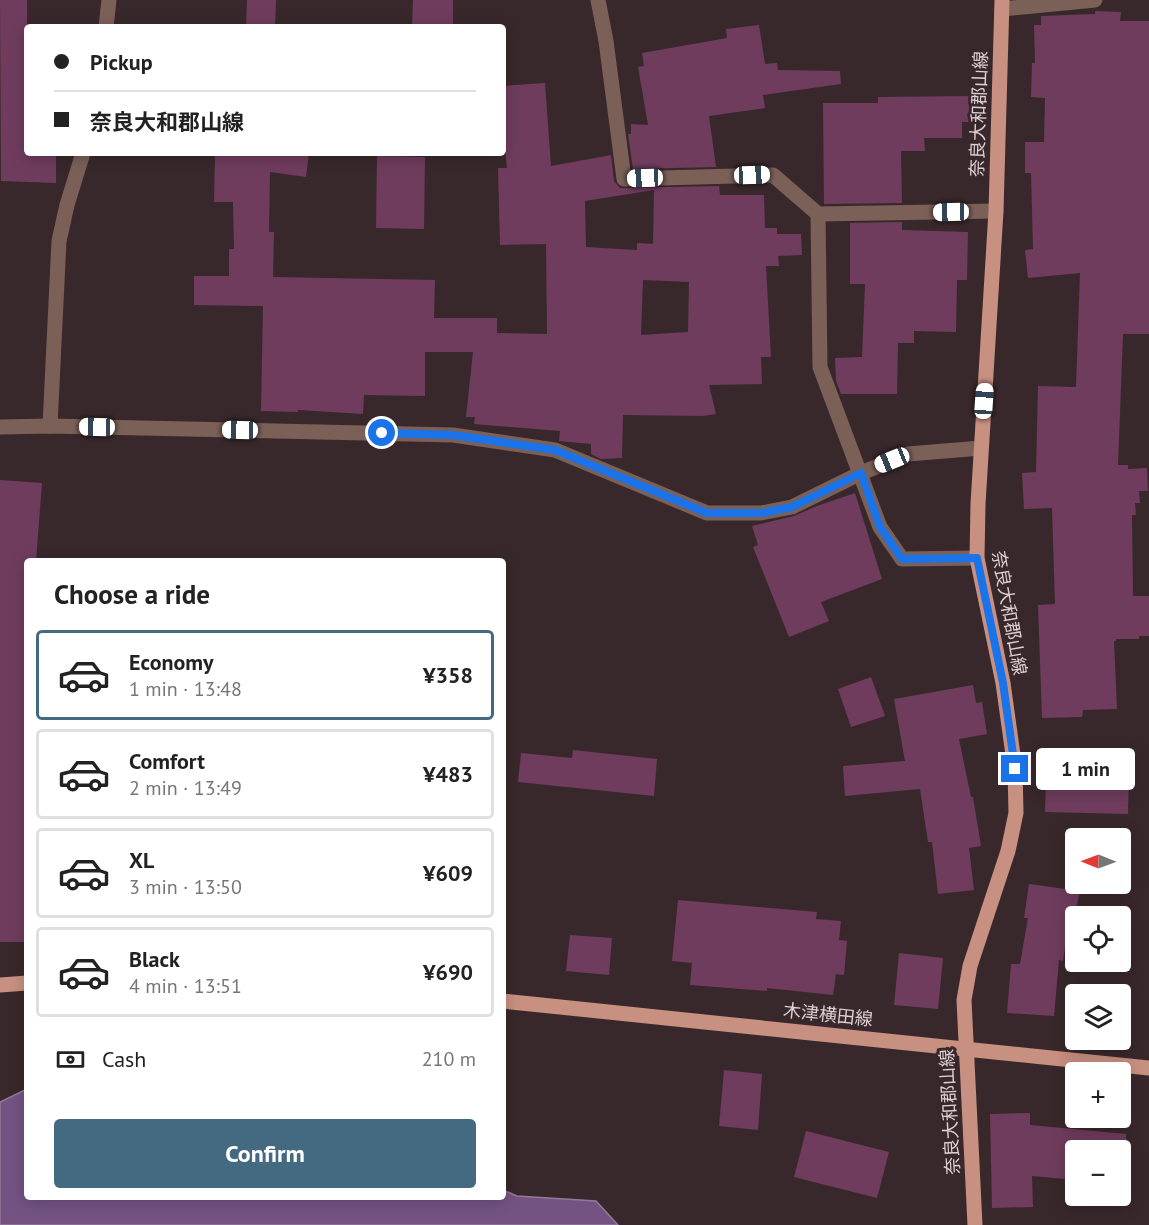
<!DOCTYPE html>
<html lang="en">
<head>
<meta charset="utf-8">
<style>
  :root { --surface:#fff; --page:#f6f6f6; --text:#222; --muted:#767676; --line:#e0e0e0; --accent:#436a80 }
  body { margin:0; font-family:"PT Sans","Noto Sans JP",sans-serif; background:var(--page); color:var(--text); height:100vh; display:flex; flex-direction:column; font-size:22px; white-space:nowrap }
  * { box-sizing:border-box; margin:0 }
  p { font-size:20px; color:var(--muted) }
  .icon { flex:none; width:33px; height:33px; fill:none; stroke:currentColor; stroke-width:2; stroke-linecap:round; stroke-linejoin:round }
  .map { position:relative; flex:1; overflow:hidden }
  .side { position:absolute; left:24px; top:558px; width:482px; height:642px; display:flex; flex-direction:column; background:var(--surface); border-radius:6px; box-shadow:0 3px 15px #0003 }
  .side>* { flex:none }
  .hud { position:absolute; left:24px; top:24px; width:482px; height:132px; border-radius:6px; box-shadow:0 3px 15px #0003; display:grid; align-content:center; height:132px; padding:0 30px; background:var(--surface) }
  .needle { width:39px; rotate:271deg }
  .buttons { position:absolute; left:1065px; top:828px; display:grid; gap:12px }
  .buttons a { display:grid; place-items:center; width:66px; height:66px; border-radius:6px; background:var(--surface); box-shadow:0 3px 15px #0003; font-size:30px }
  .end { position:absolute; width:27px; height:27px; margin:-14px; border:8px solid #1a73e8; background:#fff; box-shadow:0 0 0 3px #fff }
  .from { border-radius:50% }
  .bubble { position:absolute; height:42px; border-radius:6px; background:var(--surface); box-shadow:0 3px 15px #0003; font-size:20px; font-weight:700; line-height:42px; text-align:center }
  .car { position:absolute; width:18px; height:36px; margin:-18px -9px; border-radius:8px; box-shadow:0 0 4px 2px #0007; background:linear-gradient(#fff 24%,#345 0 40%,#fff 0 76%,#345 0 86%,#fff 0) }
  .hud b { display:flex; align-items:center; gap:21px; height:57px; font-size:22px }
  .hud b+b { border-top:2px solid var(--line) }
  .hud i { width:15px; height:15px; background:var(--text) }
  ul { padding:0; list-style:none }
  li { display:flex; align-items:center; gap:18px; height:90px; margin:0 12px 9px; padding:0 18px; border:3px solid var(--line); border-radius:6px }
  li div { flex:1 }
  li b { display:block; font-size:22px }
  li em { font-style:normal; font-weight:700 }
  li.current { border-color:var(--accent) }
  li>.icon { width:54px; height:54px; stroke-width:1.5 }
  h2 { padding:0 30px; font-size:27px; line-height:72px }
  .pay { display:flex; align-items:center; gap:15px; height:66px; padding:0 30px; font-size:22px }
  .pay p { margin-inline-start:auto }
  .cta { display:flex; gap:12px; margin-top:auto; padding:12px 30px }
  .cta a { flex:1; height:69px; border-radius:6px; background:var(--accent); color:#fff; font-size:24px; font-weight:700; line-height:69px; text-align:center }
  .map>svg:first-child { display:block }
  .water { fill:#745383; stroke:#94799b; stroke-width:1.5 }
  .building { fill:#6f3c5d; fill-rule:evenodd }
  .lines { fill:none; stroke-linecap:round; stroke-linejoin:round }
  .minor { stroke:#7b6058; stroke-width:15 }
  .major { stroke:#c89081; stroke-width:15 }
  .route { stroke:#1a73e8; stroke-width:8 }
  .labels { text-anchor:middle; stroke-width:6; stroke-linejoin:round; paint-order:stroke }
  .street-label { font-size:18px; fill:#ddd1d3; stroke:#39282b }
</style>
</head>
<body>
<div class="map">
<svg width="1149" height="1225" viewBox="0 0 1149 1225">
  <rect width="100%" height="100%" fill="#39282b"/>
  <path class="water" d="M27,1089V1197H502L503,1190L517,1196L596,1201L618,1225H0V1102Z"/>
  <g class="building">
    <path d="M0,0H27V153H56V183L1,181Z"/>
    <path d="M247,0H276L275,27H246Z"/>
    <path d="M413,0H453V27H412Z"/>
    <path d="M1095,11L1121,12L1120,21H1149V334H1123L1118,465H1128V469L1147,468L1148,491H1139L1140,503H1135L1136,515H1132L1133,596H1149V636H1139V639H1116V641H1114L1117,709L1083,710L1082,717L1042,718L1038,605L1055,604L1052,508L1024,509L1022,473L1036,472L1038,386L1076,387L1080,273L1028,278L1025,250L1033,249L1031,173H1025V142H1044L1045,98L1031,97L1032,63H1035L1034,25H1041V16L1095,14Z"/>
    <path d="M759,25L765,64L777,63L778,70L840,71L841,84L763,95L765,108L709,116L716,167L633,169L628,134H631V124L648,125L638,67L644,66L642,53L727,38L726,29Z"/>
    <path d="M545,83L551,166L611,155L614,181L620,188L719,186L720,195H764L765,228H777V234H801L802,255L778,256L779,266H766L771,357H761L762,384L709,385L716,414L703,416L623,415L622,458L601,459L591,454V444L559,441L560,431L474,424L475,417H466L473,352H425V396L364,395L363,414L298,410V412L261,411L263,306L194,305V276H229V249H234L233,202H214L215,153H309L306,177L270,172L269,232H274L273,277L435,280L434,318H497V333L547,334L546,244L500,245L498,168H507L502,118V86ZM654,190L653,244L637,243V250L586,247L585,201ZM643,280L689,282L688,332L641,335Z"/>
    <path d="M973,96V122H962V138H924L925,151H901L902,203L824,204L823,103H878V97Z"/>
    <path d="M377,156L425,157L424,229L376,228Z"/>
    <path d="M902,222V230L968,232L967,280H957L956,332L914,331V343H898L897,394H841L836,381L835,358L862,357L865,284H850V223Z"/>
    <path d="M0,480L42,483L36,561H27V830H24L27,942H0Z"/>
    <path d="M855,493L882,579L821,602L829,621L789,637L753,547L758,545L752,526L794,516L817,506Z"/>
    <path d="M871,677L885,716L851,727L838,689Z"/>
    <path d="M973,685L976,703L982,702L987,734L959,739L971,797H973L981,846L969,848L974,890L938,894L932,842H928L920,789L845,796L843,766L905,761L894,699Z"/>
    <path d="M573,750L657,759L654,796L518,782L521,753L572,758Z"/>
    <path d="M1088,767L1129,769L1128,814L1045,812L1046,773L1088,775Z"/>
    <path d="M1029,884L1080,891L1068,948H1065L1063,961L1059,960L1054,1016L1007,1013L1011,964H1020L1028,918H1024Z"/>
    <path d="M678,900L817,912L816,919L841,921L839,940L847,941L844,975L836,974L833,995L767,988V991L690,985L692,963L672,961Z"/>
    <path d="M570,935L612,938L609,975L566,971Z"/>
    <path d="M899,953L943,958L938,1009L894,1005Z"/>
    <path d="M724,1070L762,1074L758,1130L719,1126Z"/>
    <path d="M1030,1113V1125L1126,1134V1150H1076V1180L1032,1176L1033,1207L992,1208L990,1114Z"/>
    <path d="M806,1131L889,1152L877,1198L794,1177Z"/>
  </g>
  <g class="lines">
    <g class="minor">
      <path d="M598,0L606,41L624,179L773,175L818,214L996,211"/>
      <path d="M1002,9L1095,0"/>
      <path d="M106,27L109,0"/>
      <path d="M818,214L820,367L880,527L902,559L977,558"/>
      <path d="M50,426L59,241L67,205L83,153"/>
      <path d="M0,427L50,426L453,435L555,450L707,513H761L792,507L861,473L908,454L981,448"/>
    </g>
    <g class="major">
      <path d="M0,985L27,983"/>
      <path d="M502,1001L1149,1068"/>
      <path d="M975,1225L964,1000L970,966L1008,851L1016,813L1015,769L1003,683L977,558L978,504L996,211L1002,0"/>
    </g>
  </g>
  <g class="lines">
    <path class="route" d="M382,433L453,435L555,450L707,513H761L792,507L861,473L880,527L902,559L977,558L1003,683L1015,769"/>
  </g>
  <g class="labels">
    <g class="street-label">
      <text transform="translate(979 114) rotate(-88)" y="6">奈良大和郡山線</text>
      <text transform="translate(1009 613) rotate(80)" y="6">奈良大和郡山線</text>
      <text transform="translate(828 1015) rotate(6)" y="6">木津横田線</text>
      <text transform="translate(950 1112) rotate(-93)" y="6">奈良大和郡山線</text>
    </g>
  </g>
</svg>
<div class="buttons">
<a><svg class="needle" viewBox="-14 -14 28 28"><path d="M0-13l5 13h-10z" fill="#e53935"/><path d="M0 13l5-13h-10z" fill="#767676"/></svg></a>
<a><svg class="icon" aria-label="locate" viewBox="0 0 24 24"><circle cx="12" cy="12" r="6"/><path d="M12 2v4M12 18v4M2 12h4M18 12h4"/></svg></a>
<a><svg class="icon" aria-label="layers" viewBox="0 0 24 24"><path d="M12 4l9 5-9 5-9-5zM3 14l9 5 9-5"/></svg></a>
<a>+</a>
<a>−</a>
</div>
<i class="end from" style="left:382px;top:433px"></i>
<i class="end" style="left:1015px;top:769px"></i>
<div class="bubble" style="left:1036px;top:748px;width:99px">1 min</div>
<i class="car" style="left:752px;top:175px;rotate:88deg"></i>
<i class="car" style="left:645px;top:178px;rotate:268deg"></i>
<i class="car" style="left:951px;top:212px;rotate:269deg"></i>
<i class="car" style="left:984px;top:401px;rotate:4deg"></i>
<i class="car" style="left:97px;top:427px;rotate:271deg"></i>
<i class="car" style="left:240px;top:430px;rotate:271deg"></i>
<i class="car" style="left:892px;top:460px;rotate:248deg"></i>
<div class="hud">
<b><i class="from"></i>Pickup</b>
<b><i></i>奈良大和郡山線</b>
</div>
<section class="side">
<h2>Choose a ride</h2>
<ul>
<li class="current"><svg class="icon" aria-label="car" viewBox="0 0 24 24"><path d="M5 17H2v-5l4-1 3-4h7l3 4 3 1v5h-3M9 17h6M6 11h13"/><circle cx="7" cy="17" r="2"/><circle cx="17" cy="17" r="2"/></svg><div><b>Economy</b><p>1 min · 13:48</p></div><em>¥358</em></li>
<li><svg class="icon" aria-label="car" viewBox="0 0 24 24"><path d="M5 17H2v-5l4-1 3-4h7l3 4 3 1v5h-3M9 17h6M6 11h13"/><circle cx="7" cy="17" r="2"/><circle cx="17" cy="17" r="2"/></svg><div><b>Comfort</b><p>2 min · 13:49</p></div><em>¥483</em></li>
<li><svg class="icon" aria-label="car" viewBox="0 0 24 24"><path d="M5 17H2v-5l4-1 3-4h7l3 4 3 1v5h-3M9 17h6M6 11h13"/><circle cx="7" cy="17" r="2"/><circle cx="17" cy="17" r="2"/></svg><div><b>XL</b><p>3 min · 13:50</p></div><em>¥609</em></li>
<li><svg class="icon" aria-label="car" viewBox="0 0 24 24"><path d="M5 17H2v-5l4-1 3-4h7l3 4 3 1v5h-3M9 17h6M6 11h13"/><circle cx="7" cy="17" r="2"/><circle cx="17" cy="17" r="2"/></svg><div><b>Black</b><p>4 min · 13:51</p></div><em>¥690</em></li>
</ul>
<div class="pay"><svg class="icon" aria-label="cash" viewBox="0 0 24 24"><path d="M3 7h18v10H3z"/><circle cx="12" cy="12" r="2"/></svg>Cash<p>210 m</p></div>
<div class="cta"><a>Confirm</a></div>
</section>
</div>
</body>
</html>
